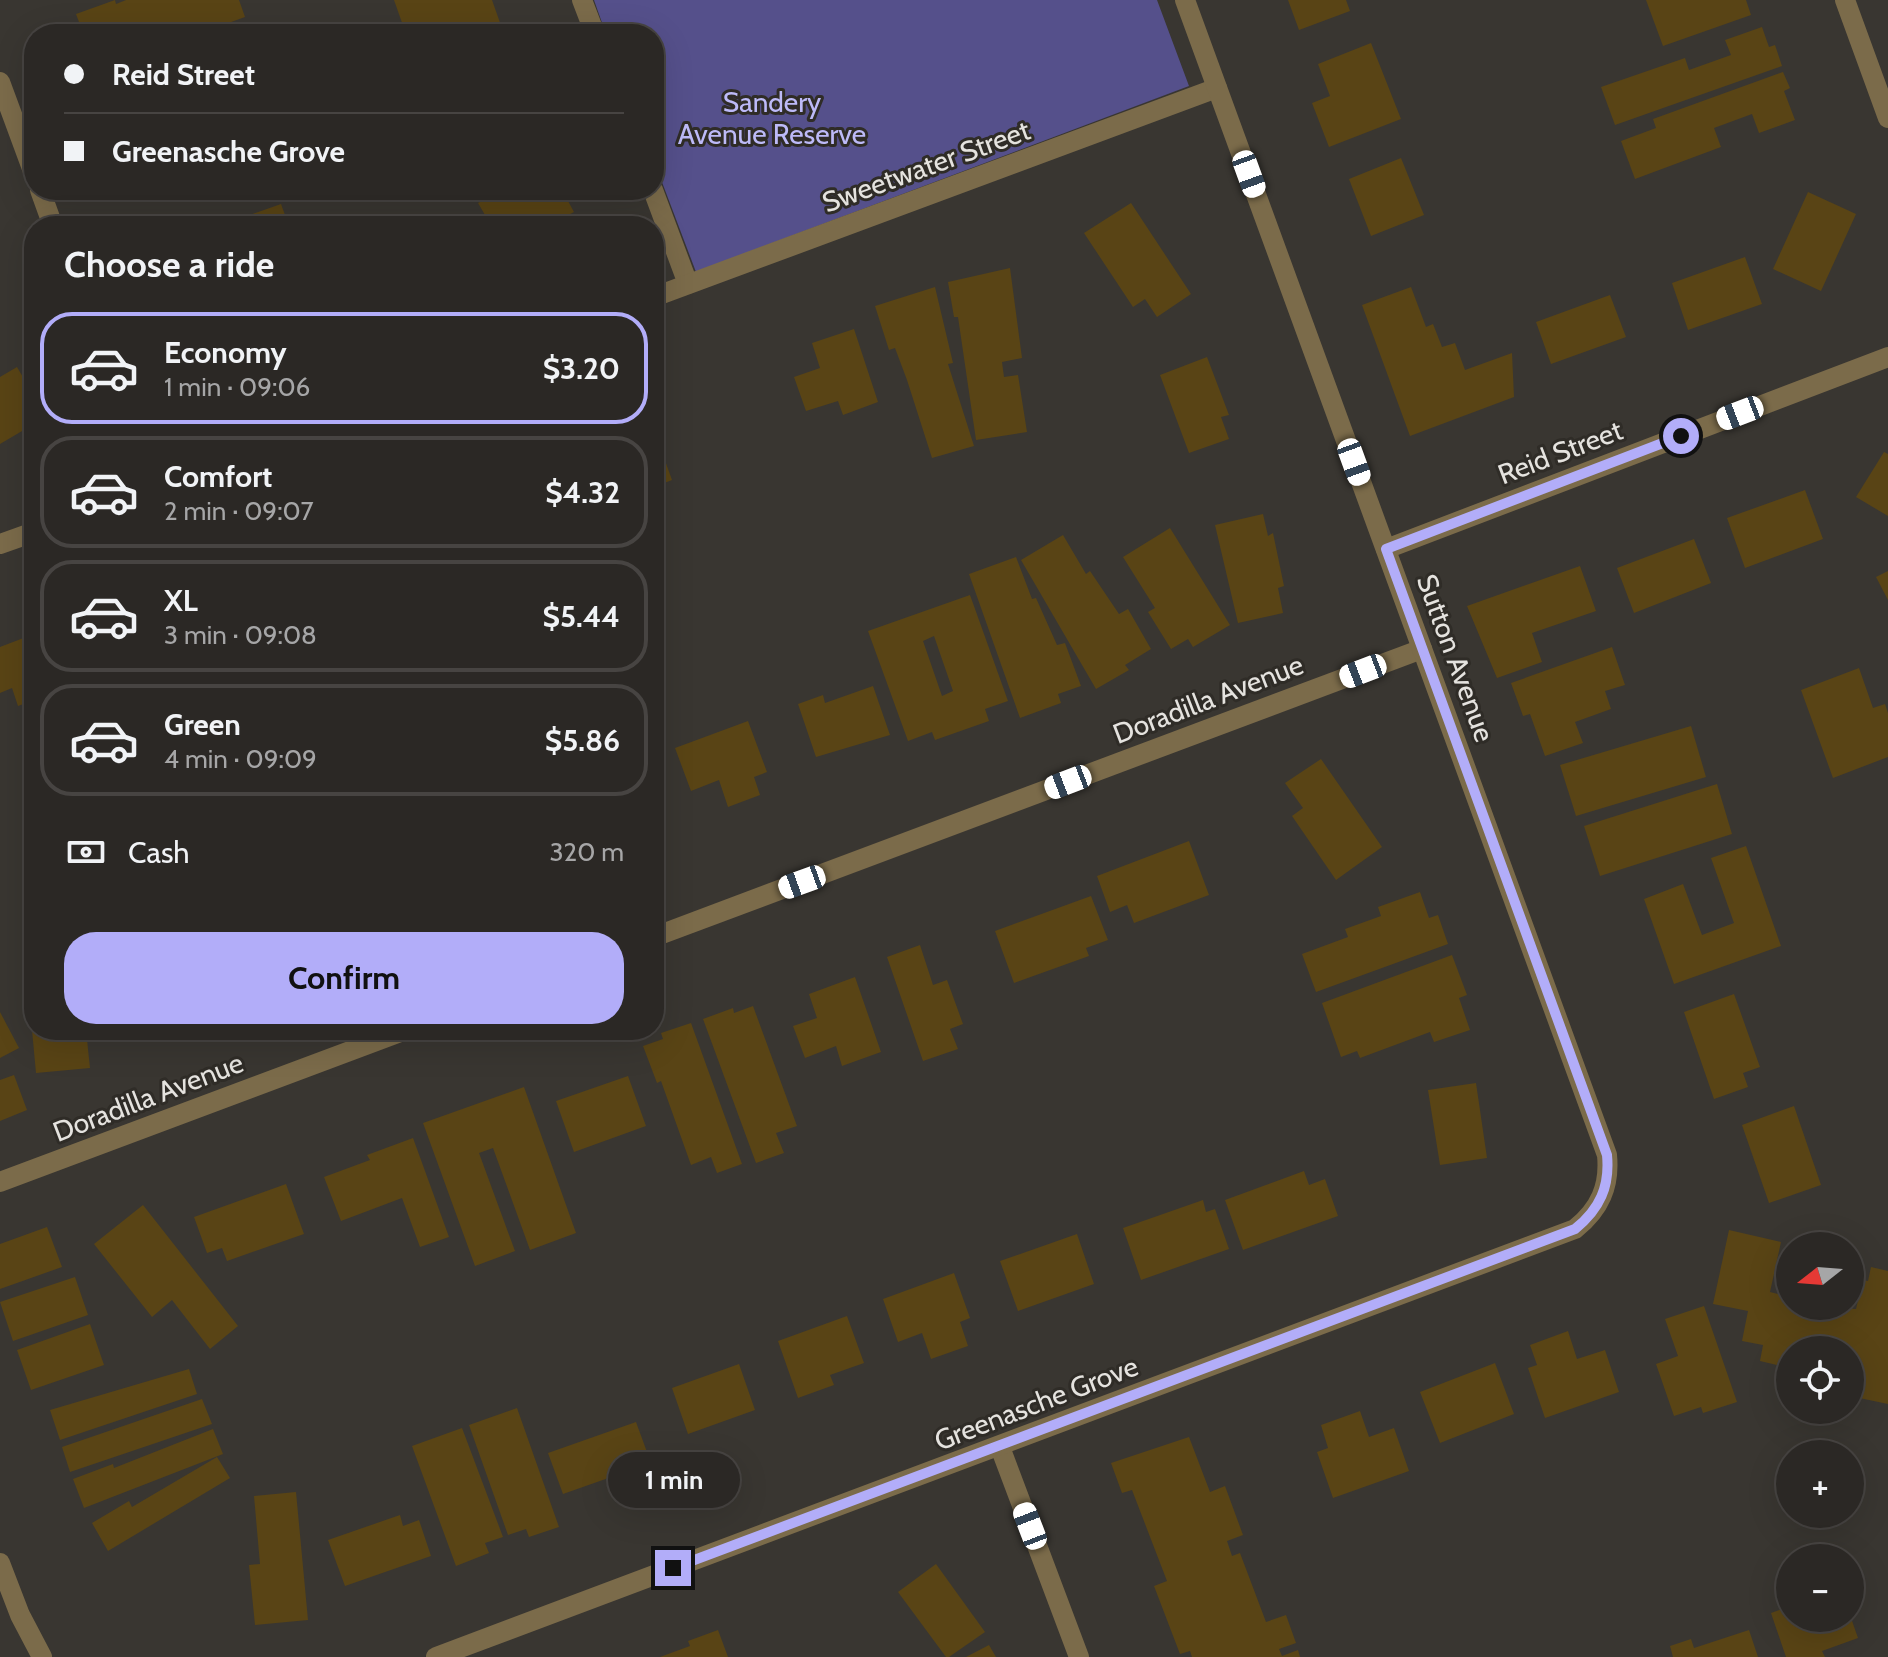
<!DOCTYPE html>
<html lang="en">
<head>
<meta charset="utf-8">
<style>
  :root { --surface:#2b2825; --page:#33302d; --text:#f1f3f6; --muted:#a6a6a7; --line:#474442; --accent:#b2adf9 }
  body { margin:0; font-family:Cabin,sans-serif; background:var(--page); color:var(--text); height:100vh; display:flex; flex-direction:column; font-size:30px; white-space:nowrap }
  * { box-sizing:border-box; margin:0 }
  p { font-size:26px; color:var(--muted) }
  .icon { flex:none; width:44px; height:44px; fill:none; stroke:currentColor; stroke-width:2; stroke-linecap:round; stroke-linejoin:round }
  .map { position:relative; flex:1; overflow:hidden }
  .side { position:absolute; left:24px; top:216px; width:640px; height:824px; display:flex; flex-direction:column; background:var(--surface); border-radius:32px; box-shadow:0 8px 32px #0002,0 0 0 2px var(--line) }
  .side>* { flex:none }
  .top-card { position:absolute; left:24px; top:24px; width:640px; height:176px; border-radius:32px; box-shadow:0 8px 32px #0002,0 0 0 2px var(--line); display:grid; align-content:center; height:176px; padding:0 40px; background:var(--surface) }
  .needle { width:52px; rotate:253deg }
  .buttons { position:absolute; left:1776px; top:1232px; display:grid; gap:16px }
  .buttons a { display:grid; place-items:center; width:88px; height:88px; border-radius:50%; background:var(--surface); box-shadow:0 8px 32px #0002,0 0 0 2px var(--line); font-size:40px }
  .end { position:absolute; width:36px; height:36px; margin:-18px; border:10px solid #b2adf9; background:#111; box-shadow:0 0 0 4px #111 }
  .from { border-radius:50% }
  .bubble { position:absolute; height:56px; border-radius:28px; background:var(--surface); box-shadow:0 8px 32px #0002,0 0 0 2px var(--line); font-size:26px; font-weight:800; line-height:56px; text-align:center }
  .car { position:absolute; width:24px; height:48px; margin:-24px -12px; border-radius:10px; box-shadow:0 0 6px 2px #0007; background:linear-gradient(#fff 24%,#345 0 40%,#fff 0 76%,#345 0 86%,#fff 0) }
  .top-card b { display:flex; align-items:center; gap:28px; height:76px; font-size:30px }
  .top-card b+b { border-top:2px solid var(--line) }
  .top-card i { width:20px; height:20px; background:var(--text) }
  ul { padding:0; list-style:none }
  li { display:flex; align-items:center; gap:24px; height:112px; margin:0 16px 12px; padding:0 24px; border:4px solid var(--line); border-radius:32px }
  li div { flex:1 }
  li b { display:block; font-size:30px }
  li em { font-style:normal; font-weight:800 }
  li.on { border-color:var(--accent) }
  li>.icon { width:72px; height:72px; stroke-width:1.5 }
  h2 { padding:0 40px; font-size:36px; line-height:96px }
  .pay { display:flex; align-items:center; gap:20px; height:88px; padding:0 40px; font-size:30px }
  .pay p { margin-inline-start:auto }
  .cta { display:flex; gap:16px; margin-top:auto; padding:16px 40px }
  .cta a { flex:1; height:92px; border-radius:32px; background:var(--accent); color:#111; font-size:32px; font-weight:800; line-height:92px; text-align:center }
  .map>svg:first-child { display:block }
  .green { fill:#55508b }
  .building { fill:#594415; fill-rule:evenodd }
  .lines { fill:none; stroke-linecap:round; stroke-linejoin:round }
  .minor { stroke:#7b6b4a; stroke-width:20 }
  .route { stroke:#b2adf9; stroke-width:10 }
  .labels { text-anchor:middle; stroke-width:6; stroke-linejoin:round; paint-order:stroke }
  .park-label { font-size:28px; fill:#bdbaf8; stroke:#2f2c27 }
  .street-label { font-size:28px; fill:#e5e3df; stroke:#2f2c27 }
</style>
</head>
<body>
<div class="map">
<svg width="1888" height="1657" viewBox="0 0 1888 1657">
  <rect width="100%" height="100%" fill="#393631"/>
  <path class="green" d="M594,0H1157L1189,86L696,272L654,161V34H606Z"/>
  <g class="building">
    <path d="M115,0L116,4L126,0H239L245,17L198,34H72L82,30L76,14Z"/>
    <path d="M394,0H492L504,34H406Z"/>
    <path d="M1288,0H1346L1350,11L1299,30Z"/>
    <path d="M1646,0H1746L1751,15L1663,46Z"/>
    <path d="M1762,27L1769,47L1775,45L1782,66L1615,125L1601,87L1685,58L1689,70L1731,55L1725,40Z"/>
    <path d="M1371,43L1401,119L1329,147L1312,103L1330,96L1318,64Z"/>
    <path d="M1783,72L1790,88L1784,91L1795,120L1759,133L1752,114L1714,128L1721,147L1635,179L1621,141L1656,128L1653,119Z"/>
    <path d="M1401,158L1424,215L1371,236L1349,179Z"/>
    <path d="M503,190H562L574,212L547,226H473L471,223L485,215L478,203Z"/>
    <path d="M1808,192L1856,214L1821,291L1773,269Z"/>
    <path d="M1131,203L1191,294L1157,317L1145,299L1133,307L1084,233Z"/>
    <path d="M281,204L289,226H219Z"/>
    <path d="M1745,257L1762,304L1688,330L1672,283Z"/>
    <path d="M1010,268L1022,358L1002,362L1004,377L1018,375L1027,432L976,440L958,317H954L948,282Z"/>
    <path d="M935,287L953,363L948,364L974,446L932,458L907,380L895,348L889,350L875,306Z"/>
    <path d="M1411,287L1426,327L1433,324L1442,347L1455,343L1465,370L1512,353L1514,397L1410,436L1362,305Z"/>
    <path d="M1610,295L1626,337L1551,364L1536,322Z"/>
    <path d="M854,329L878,402L843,415L838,401L806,411L794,377L820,368L812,343Z"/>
    <path d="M1207,357L1229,415L1221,417L1229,439L1189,453L1160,375Z"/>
    <path d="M17,367L34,396V424L0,444V377Z"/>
    <path d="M654,430L672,480L654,487Z"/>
    <path d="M1884,452L1888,454V516L1856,497Z"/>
    <path d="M1805,490L1823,539L1745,568L1727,518Z"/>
    <path d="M1263,514L1268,536L1273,533L1284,586L1278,588L1283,613L1238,623L1215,525Z"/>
    <path d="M1170,528L1230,625L1193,647L1188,639L1171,649L1148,612L1155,608L1123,557Z"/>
    <path d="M1063,535L1086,574L1090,571L1119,614L1128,609L1151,649L1125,665L1129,670L1096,689L1021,560Z"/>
    <path d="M1694,539L1711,583L1634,613L1617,568Z"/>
    <path d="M1016,557L1032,599L1036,598L1057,645L1065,643L1081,686L1058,694L1061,703L1020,718L969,574Z"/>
    <path d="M1580,566L1596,611L1532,633L1542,662L1497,678L1467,606Z"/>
    <path d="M1888,571V600L1876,577Z"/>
    <path d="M970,595L1008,701L985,709L989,721L935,740L932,732L908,741L868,631ZM934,636L953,691L942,696L923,641Z"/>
    <path d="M34,634V700L18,706L12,688L0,693V647Z"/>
    <path d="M1612,647L1625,685L1605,691L1611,709L1575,722L1583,743L1545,756L1530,714L1523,716L1511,683Z"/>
    <path d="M1859,668L1873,708L1885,704L1888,713V757L1833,778L1801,690Z"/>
    <path d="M873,686L890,735L816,757L798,704L823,695L825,703Z"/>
    <path d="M748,721L767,772L754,777L760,795L728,807L719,780L691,791L675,748Z"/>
    <path d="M1691,726L1706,777L1576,816L1560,765Z"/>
    <path d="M1321,759L1382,847L1336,880L1292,816L1303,808L1285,783Z"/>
    <path d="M1717,784L1732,834L1600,876L1584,826Z"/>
    <path d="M1189,841L1209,895L1134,923L1127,905L1110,912L1097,876Z"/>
    <path d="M1746,846L1781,946L1674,984L1644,899L1683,884L1702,935L1734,923L1711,858Z"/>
    <path d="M1420,892L1429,918L1438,915L1448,944L1316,992L1302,954L1348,937L1345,929L1381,916L1378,907Z"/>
    <path d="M1091,896L1108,940L1086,948L1089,956L1014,983L995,931Z"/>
    <path d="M920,945L933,985L947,980L963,1024L950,1029L958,1049L923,1061L887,957Z"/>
    <path d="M34,951V1030H32L24,952Z"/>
    <path d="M1452,955L1467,995L1459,998L1470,1030L1434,1042L1430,1032L1360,1058L1357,1051L1341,1057L1322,1003Z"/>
    <path d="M855,977L881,1052L842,1066L836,1046L805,1058L793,1026L817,1018L809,994Z"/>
    <path d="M1734,994L1760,1067L1743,1073L1748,1087L1714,1099L1684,1012Z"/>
    <path d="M753,1006L797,1126L776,1133L784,1153L756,1163L703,1019L733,1008L734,1013Z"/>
    <path d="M0,1012L19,1048L0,1058Z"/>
    <path d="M691,1023L742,1164L717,1173L711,1157L691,1165L661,1081L657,1083L643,1046L663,1039L661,1033Z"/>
    <path d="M32,1030H86L90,1068L36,1073Z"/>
    <path d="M14,1075L27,1110L0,1121V1080Z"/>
    <path d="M628,1076L646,1126L574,1152L556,1101Z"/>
    <path d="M1476,1083L1487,1158L1440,1165L1428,1090Z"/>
    <path d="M524,1087L576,1233L530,1250L493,1148L479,1153L515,1251L475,1266L423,1123Z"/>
    <path d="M1794,1106L1821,1185L1769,1203L1742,1125Z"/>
    <path d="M413,1138L449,1237L420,1247L402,1198L341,1221L324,1177L370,1160L367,1155Z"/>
    <path d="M1304,1171L1309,1185L1325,1179L1338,1216L1243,1250L1225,1200Z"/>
    <path d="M286,1184L304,1234L227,1261L222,1248L207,1253L194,1217Z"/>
    <path d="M1203,1200L1206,1212L1215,1209L1229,1249L1141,1280L1123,1228Z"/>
    <path d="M143,1205L238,1326L210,1349L172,1300L152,1317L94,1244Z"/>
    <path d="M47,1227L62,1267L0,1289V1244Z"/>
    <path d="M1729,1230L1781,1242L1770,1292L1790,1297V1306L1856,1309L1863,1280L1868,1281L1871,1267L1888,1271V1404L1850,1396V1350H1790V1368L1760,1361L1763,1345L1742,1341L1748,1311L1713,1304Z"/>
    <path d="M1077,1234L1094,1284L1018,1311L1000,1261Z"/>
    <path d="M954,1273L970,1318L960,1322L968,1346L931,1359L922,1333L898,1342L883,1299Z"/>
    <path d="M75,1277L88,1315L13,1341L0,1302Z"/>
    <path d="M1704,1306L1737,1402L1703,1413L1701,1407L1674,1416L1656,1364L1678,1356L1665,1319Z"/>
    <path d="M847,1316L864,1363L830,1375L834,1385L798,1398L778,1341Z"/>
    <path d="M90,1324L104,1365L31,1390L17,1350Z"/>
    <path d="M1568,1331L1577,1359L1605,1350L1619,1392L1545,1418L1528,1368L1537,1365L1530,1345Z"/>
    <path d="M1495,1363L1514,1414L1440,1443L1420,1392Z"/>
    <path d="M739,1364L755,1410L688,1434L672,1388Z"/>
    <path d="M189,1369L197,1394L60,1440L50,1410Z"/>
    <path d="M202,1399L212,1424L70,1472L62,1447Z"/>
    <path d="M517,1408L559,1527L529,1537L526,1529L508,1535L469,1425Z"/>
    <path d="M1360,1411L1369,1437L1394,1428L1409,1471L1333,1498L1317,1452L1328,1448L1321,1425Z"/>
    <path d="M636,1422L651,1463L563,1494L548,1453Z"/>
    <path d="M462,1428L503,1537L485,1543L489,1553L456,1566L412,1446Z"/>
    <path d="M213,1429L223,1454L84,1508L73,1479L113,1464L114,1468Z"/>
    <path d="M1189,1437L1210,1492L1225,1486L1243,1535L1227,1541L1232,1556L1240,1553L1266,1622L1286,1615L1296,1643L1279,1649L1282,1656L1298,1650L1300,1657H1192L1190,1651L1180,1654L1154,1586L1167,1581L1132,1490L1122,1493L1111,1463Z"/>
    <path d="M217,1457L230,1478L108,1551L92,1523L129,1501L132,1507Z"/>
    <path d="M296,1492L308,1620L255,1625L249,1565L260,1564L254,1496Z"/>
    <path d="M400,1515L403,1526L419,1520L431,1556L345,1586L328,1540Z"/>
    <path d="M936,1564L985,1632L949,1657H946L898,1592Z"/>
    <path d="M1790,1606V1618H1851L1858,1638L1822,1651L1825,1657H1786L1771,1613Z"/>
    <path d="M718,1630L728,1657H660L690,1646L688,1641Z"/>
    <path d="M1749,1630L1758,1657H1673L1670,1646L1691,1639L1694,1648Z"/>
    <path d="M989,1645L996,1657H966Z"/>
  </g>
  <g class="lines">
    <g class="minor">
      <path d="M582,0L595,34"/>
      <path d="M1845,0L1888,118"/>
      <path d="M0,82L34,174"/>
      <path d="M40,190L53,226"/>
      <path d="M653,190L688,284"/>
      <path d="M654,297L1217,88"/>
      <path d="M0,544L34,532"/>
      <path d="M1386,549L1888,357"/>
      <path d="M654,937L1422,649"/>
      <path d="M0,1182L406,1030"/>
      <path d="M1000,1447L1079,1657"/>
      <path d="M0,1563L20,1615L42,1657"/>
      <path d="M436,1657L1575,1229C1600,1209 1610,1186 1607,1155L1185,0"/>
    </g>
  </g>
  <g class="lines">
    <path class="route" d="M673,1568L1575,1229C1600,1209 1610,1186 1607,1155L1386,549L1681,436"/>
  </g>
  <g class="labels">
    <g class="park-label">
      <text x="772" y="112">Sandery<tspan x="772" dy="32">Avenue Reserve</tspan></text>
    </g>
    <g class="street-label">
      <text transform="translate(926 166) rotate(-20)" y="10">Sweetwater Street</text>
      <text transform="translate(1560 452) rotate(-21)" y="10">Reid Street</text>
      <text transform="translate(1456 658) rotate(70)" y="10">Sutton Avenue</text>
      <text transform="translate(1208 699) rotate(-21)" y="10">Doradilla Avenue</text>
      <text transform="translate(148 1097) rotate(-21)" y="10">Doradilla Avenue</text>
      <text transform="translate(1036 1403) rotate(-21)" y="10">Greenasche Grove</text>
    </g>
  </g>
</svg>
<div class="buttons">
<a><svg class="needle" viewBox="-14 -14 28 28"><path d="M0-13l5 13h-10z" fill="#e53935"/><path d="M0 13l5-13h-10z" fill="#a6a6a7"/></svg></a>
<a><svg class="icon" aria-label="locate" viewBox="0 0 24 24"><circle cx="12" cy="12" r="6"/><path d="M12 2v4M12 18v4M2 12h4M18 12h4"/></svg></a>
<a>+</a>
<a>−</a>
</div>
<i class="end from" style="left:1681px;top:436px"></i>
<i class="end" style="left:673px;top:1568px"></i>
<div class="bubble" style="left:608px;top:1452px;width:132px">1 min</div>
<i class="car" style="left:1249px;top:174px;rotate:160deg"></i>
<i class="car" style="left:1740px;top:413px;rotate:249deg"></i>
<i class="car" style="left:1354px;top:462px;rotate:160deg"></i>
<i class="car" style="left:1363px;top:671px;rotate:249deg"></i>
<i class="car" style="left:1068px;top:782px;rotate:249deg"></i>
<i class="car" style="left:802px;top:882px;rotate:250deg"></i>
<i class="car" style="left:1030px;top:1526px;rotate:339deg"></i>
<div class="top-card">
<b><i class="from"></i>Reid Street</b>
<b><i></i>Greenasche Grove</b>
</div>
<section class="side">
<h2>Choose a ride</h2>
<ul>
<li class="on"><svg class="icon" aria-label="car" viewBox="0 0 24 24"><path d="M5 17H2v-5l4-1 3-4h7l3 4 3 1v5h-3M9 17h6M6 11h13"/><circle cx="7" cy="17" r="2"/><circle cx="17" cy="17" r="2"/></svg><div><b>Economy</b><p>1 min · 09:06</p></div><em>$3.20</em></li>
<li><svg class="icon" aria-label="car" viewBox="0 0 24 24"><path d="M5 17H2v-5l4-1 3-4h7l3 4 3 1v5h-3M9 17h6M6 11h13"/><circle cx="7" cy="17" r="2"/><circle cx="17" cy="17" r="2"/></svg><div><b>Comfort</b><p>2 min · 09:07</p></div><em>$4.32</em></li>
<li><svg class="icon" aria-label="car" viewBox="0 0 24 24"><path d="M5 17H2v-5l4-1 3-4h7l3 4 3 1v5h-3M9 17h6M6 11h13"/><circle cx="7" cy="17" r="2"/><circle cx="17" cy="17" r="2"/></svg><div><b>XL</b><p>3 min · 09:08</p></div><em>$5.44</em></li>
<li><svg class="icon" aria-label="car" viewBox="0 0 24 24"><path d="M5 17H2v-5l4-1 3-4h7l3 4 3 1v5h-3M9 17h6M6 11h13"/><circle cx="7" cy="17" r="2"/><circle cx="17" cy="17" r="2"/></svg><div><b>Green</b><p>4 min · 09:09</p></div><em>$5.86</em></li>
</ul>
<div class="pay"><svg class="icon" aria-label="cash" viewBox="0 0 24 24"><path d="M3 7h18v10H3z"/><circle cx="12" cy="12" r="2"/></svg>Cash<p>320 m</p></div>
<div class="cta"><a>Confirm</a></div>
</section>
</div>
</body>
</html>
